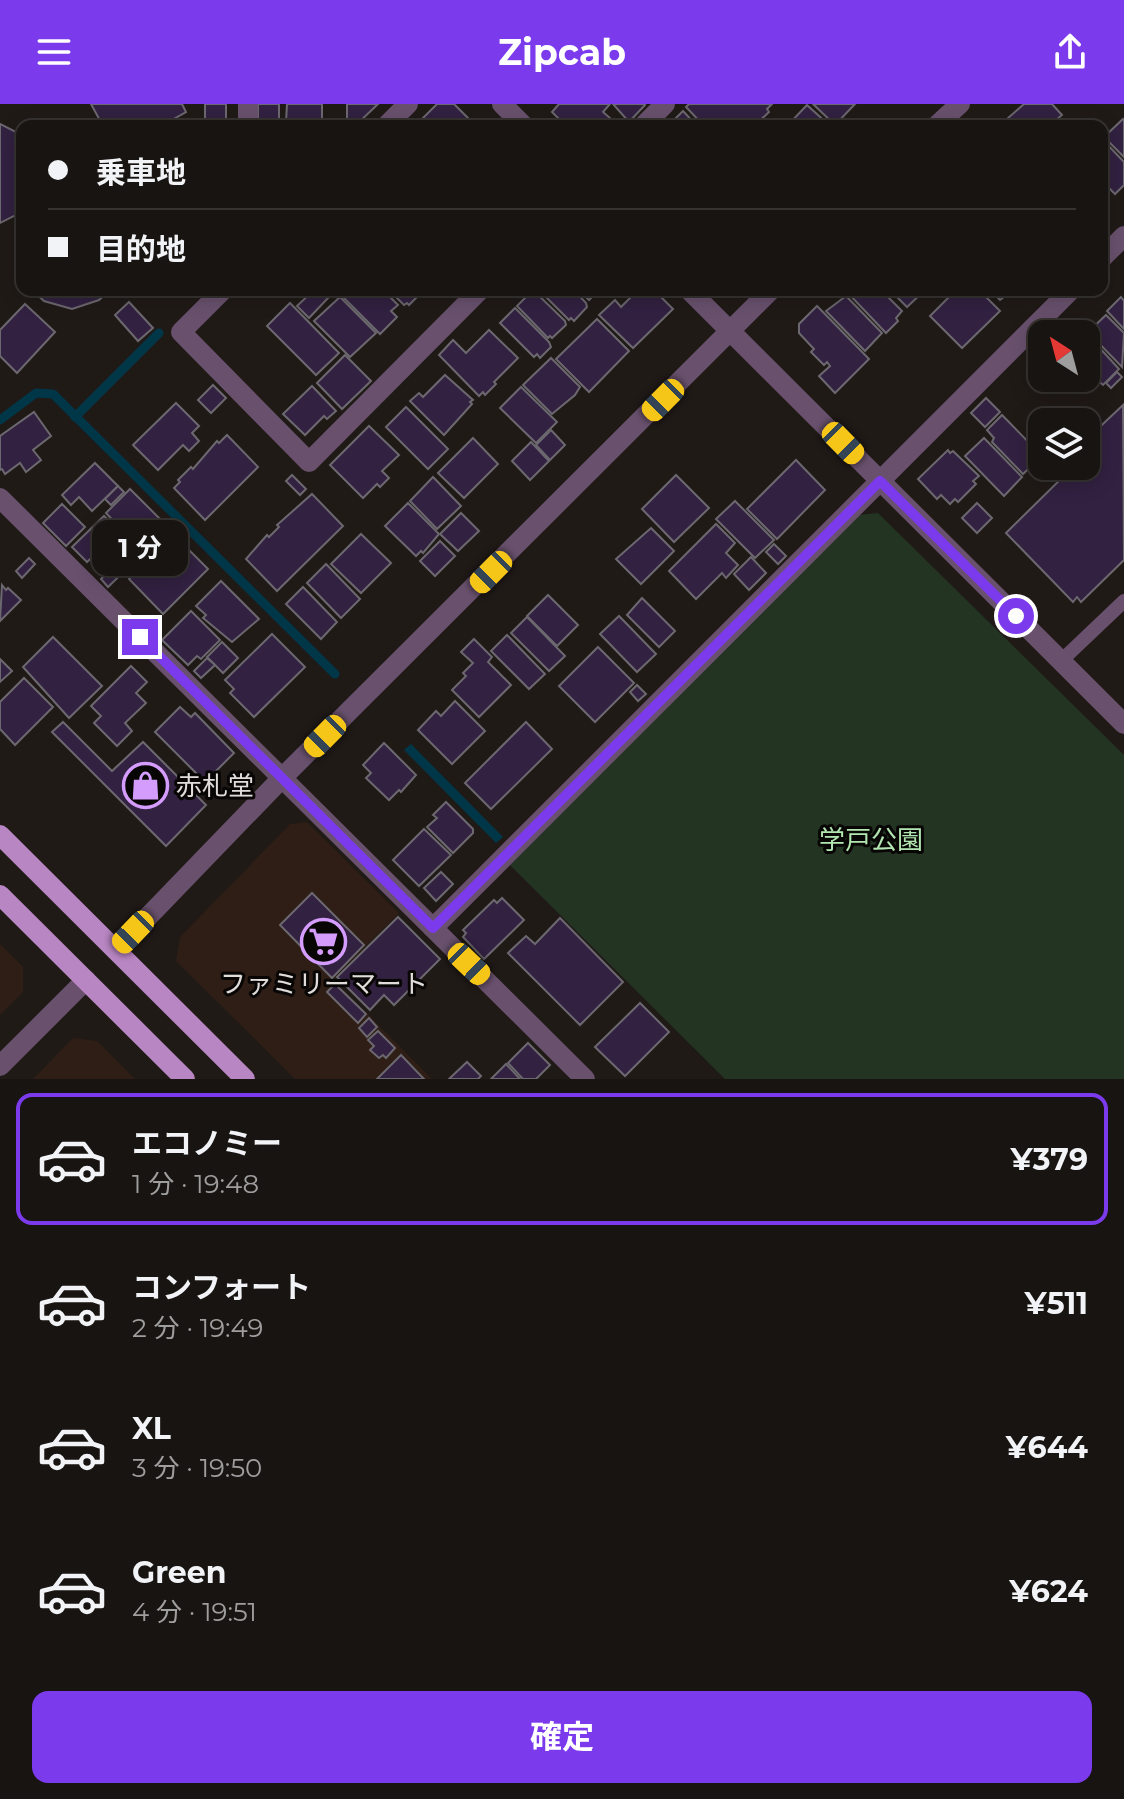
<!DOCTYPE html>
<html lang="ja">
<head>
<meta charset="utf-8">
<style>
  :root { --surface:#181411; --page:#25211f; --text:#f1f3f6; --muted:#9f9e9f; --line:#363331; --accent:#7c3aed }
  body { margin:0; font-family:Montserrat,"Noto Sans JP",sans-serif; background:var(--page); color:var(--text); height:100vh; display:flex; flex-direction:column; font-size:30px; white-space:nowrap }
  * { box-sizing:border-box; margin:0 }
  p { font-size:26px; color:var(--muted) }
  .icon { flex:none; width:44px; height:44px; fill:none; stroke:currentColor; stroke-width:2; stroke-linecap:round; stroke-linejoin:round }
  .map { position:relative; height:975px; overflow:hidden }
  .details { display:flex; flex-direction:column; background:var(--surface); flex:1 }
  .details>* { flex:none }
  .banner { position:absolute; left:16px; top:16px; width:1092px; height:176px; border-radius:16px; box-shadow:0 4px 20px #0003,0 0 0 2px var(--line); display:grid; align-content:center; height:176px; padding:0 32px; background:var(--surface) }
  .needle { width:52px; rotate:324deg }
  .buttons { position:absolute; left:1028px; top:216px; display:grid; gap:16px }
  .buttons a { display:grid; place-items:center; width:72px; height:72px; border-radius:16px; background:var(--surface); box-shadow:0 4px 20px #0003,0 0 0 2px var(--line); font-size:40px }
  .end { position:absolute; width:36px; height:36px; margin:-18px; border:10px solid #7c3aed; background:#fff; box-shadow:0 0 0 4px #fff }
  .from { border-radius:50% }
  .bubble { position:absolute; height:56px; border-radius:16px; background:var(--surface); box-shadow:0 4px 20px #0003,0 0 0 2px var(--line); font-size:26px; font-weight:700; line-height:56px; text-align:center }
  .car { position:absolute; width:24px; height:48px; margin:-24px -12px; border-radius:10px; box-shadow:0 0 6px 2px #0007; background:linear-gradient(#f5c518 24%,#345 0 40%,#f5c518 0 76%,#345 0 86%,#f5c518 0) }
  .banner b { display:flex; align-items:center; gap:28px; height:76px; font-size:30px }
  .banner b+b { border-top:2px solid var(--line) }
  .banner i { width:20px; height:20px; background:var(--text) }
  ul { padding:14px 0 0; list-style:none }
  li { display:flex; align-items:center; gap:24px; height:132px; margin:0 16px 12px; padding:0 16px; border:4px solid transparent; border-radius:16px }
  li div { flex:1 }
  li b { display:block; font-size:30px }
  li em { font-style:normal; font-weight:700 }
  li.current { border-color:var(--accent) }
  li>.icon { width:72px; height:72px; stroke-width:1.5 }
  .button { display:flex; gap:16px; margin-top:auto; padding:16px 32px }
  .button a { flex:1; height:92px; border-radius:16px; background:var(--accent); color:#fff; font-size:32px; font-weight:700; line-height:92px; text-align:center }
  header { display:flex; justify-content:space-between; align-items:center; height:104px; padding:0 32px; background:var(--accent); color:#fff; font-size:36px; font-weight:700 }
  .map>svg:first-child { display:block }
  .commercial { fill:#2e1e15 }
  .green { fill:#233423 }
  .water { fill:#003748 }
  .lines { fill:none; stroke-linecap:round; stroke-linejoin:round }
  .stream { stroke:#003748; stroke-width:9 }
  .building { fill:#322141; stroke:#6c686f; stroke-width:2 }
  .service { stroke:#69516d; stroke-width:14 }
  .minor { stroke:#69516d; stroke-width:20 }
  .tertiary { stroke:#69516d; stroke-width:20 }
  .primary { stroke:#b886c2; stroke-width:20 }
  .route { stroke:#7c3aed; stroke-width:10 }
  .labels { text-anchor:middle; stroke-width:6; stroke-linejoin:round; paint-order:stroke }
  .poi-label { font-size:26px; fill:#e0dcda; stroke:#080605; text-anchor:start }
  .park-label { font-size:26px; fill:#b2e6b1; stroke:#080605 }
</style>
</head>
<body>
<header><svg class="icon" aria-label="menu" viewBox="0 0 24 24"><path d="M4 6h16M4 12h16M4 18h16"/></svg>Zipcab<svg class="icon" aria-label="share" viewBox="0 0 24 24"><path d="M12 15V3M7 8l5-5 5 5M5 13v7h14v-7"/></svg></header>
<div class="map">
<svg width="1124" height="975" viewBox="0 0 1124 975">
  <rect width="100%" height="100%" fill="#201a17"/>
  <g class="commercial">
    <path d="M307,718L399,809L333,875L432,975H295L176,857L180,833L290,720Z"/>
    <path d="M0,840L23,863V888L0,911Z"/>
    <path d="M73,934L97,937L135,975H33Z"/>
  </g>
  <path class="green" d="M878,409L1124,651V975H725L510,761L858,411Z"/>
  <path class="water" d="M411,640L503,733L496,739L404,646Z"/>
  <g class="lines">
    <g class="stream">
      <path d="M75,313L159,229"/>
      <path d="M0,316L36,289L53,290L335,570"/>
    </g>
  </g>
  <g class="building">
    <path d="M91,0H182L186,8L161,22H103Z"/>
    <rect x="205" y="0" width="21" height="17"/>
    <path d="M258,0H279V19L258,18Z"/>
    <path d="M287,0H322V18H286Z"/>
    <path d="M347,0H378L355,22H347Z"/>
    <path d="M437,0H454L476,22H415Z"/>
    <path d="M559,0H610L603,8L611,15L604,22H597L592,17L588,22H566L552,8Z"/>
    <path d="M613,0H644L645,1L629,18Z"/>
    <path d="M689,0H772L767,5L769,8L754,22H704L686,3Z"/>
    <path d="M813,0H855L835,21Z"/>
    <path d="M1024,0H1052L1062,11L1049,22H999Z"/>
    <path d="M807,1L830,22H787Z"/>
    <path d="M683,7L697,22H668Z"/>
    <path d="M1123,15L1124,16V53L1104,33Z"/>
    <path d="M0,20L22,31V108L0,119Z"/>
    <path d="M1102,35L1124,58V81L1115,90L1102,77Z"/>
    <path d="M32,186H110L99,196L72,205L44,197Z"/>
    <path d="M314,186H322L329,193L309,214L297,202Z"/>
    <path d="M350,186H383L398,201L391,207L397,213L380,230L343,193Z"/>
    <path d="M389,186H424L409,201L407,199L404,201Z"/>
    <path d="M533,186L565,217L566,221L552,234L550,232L548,234L517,202Z"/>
    <path d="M539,186H574L586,199L587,203L574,217L571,214L569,216Z"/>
    <path d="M579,186H599L589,196Z"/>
    <path d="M626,186H654L673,205L633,244L599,211L615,196L621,203L632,192Z"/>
    <path d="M849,186H881L902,207L896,214L898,217L886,229L847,188Z"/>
    <path d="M890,186H925L907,203Z"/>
    <path d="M956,186H979L1000,207L962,244L930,212Z"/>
    <path d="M990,186H1013L1000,196Z"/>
    <path d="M846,192L882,229L865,247L826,207Z"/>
    <path d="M340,193L376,229L350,253L314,217Z"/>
    <path d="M1121,193L1124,197V225L1107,207Z"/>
    <path d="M129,198L153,224L138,237L115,211Z"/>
    <path d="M290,199L339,249L316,271L267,222Z"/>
    <path d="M25,200L55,228L17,269L0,252V226Z"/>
    <path d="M817,202L869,255L835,289L819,272L830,262L827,258L824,261L811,248L814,245L799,229V220Z"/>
    <path d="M515,204L549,238L551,243L540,254L537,250L534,253L500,219Z"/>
    <path d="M1106,211L1124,229L1122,263L1088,228Z"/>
    <path d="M597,215L629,247L589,288L556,255Z"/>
    <path d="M489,226L518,254L494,278L496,280L485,291L483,288L479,292L439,251L453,236L466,249Z"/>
    <path d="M1085,228L1119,265L1103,281L1086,266Z"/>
    <path d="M345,251L371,277L342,305L317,279Z"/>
    <path d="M551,254L580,283L575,291L552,310L523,281Z"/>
    <path d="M1117,268L1122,273L1111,284L1106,279Z"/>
    <path d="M445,271L473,296L470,298L472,300L444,331L410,297L419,289L423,293Z"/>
    <path d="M213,281L226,294L211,309L198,296Z"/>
    <path d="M312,282L336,307L327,315L324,312L305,331L283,310Z"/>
    <path d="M521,283L557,318L536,339L500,304Z"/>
    <path d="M986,294L1000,308L985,323L971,309Z"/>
    <path d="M176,299L199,322L192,329L199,337L189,347L183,341L158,366L133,341Z"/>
    <path d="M1123,301L1124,456L1081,498L1077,493L1073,498L1006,429L1071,365L1068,362H1086V336Z"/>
    <path d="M406,303L448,345L428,365L386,323Z"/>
    <path d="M34,308L51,332L33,346L41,356L26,368L20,359L5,370L2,365L0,366V332Z"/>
    <path d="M1002,311L1042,352L1023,370L992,338L994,334L987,326Z"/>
    <path d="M369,322L399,351L382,367L389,374L380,383L377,380L363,394L330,361Z"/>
    <path d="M551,326L565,341L550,356L536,341Z"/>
    <path d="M227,331L258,363L205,416L174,384L180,378L178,376L191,363L193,365L217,337L219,339Z"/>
    <path d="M473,334L498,360L464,394L438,369Z"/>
    <path d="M984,334L1022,373L1004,392L965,352Z"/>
    <path d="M531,338L549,357L530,376L512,357Z"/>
    <path d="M948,346L950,349L953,347L979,372L973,377L976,380L958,398L955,395L950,400L941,391L937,395L918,375Z"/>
    <path d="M796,356L825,386L777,435L747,405Z"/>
    <path d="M95,359L118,382L92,407L79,393L71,401L62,391Z"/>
    <path d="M292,371L306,385L300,391L286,377Z"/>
    <path d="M676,371L709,404L674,438L642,405Z"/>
    <path d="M433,373L461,402L437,425L410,397Z"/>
    <path d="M118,382L124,388L111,401L105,395Z"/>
    <path d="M130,385L160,415L145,430L141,426L131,436L106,409Z"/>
    <path d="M312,390L343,422L277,487L246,455L267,431L269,433L279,423L277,421Z"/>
    <path d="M735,397L774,436L755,454L716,415Z"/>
    <path d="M408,399L439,430L423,449L421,447L416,452L385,422Z"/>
    <path d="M977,399L992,414L977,429L962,414Z"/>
    <path d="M62,400L85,423L66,442L43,419Z"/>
    <path d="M461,409L479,427L458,447L440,430Z"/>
    <path d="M104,412L130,438L114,453L111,450L106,456L98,448L87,458L72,443Z"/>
    <path d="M716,420L735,439L726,449L738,461L726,474L722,469L696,495L669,467Z"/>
    <path d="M651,424L674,447L641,480L616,455Z"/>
    <path d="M361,430L391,459L361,489L331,460Z"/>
    <path d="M174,431L208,465L163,510L129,475L137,467L135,465L148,453L150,455L166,435L168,438Z"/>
    <path d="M440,437L455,452L435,472L420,457Z"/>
    <path d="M774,440L786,452L778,460L766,448Z"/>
    <path d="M132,444L140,452L108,483L101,475Z"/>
    <path d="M751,453L766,469L749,486L734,470Z"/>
    <path d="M29,454L35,460L22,474L16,467Z"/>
    <path d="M326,460L360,495L341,514L307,479Z"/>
    <path d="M221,477L259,515L232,538L203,514L206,511L196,502Z"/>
    <path d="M2,481L6,486L8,484L21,496L0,517Z"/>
    <path d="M303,483L337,518L321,535L286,500Z"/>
    <path d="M548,491L578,521L557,542L527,512Z"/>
    <path d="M642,494L675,527L659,543L627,511Z"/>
    <path d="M191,507L220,536L201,555L197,552L188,561L162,536Z"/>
    <path d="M619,512L656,550L637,568L600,530Z"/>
    <path d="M527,513L565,552L549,567L511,529Z"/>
    <path d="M272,530L305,563L254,613L230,589L234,585L225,576Z"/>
    <path d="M507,531L545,570L529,585L491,547Z"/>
    <path d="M53,533L102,582L69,614L23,563Z"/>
    <path d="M474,535L492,553L488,558L511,581L479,613L452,586L466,572L463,569L473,559L461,548Z"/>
    <path d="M222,538L238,554L223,569L207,553Z"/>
    <path d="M598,543L634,579L595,618L559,582Z"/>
    <path d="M207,554L215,561L201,574L194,567Z"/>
    <path d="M0,555L12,567L0,578Z"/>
    <path d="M131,562L147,578L136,589L146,599L125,619L132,627L117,642L94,619L101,612L91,602Z"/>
    <path d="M24,574L53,603L15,641L0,625V598Z"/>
    <path d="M637,581L646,590L638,597L630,588Z"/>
    <path d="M455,597L485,627L452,660L418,626L436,607L441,612Z"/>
    <path d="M180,603L191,613L195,609L234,649L205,678L155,628Z"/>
    <path d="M63,618L112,667L143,638L206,701L166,742L52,628Z"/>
    <path d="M526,618L552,645L491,705L465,679Z"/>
    <path d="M384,639L416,671L401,688L399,686L389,696L366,674L371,669L363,661Z"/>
    <path d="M446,698L473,725V729L453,749L427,723L437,714L433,711Z"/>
    <path d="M424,725L451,751L419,782L393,756Z"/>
    <path d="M441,768L453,780L436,797L424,784Z"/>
    <path d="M312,789L364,841L332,874L280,821Z"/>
    <path d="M502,794L524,816L484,855L463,833L466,829L463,826L494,796L497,799Z"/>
    <path d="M398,813L440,855L394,901L384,891L370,906L337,873Z"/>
    <path d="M560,814L623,878L580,921L508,849L526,832L535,840Z"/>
    <path d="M335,880L366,910L358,919L327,888Z"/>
    <path d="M640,899L669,928L625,972L595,943Z"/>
    <path d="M369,914L377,923L367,933L359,924Z"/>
    <path d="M378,927L395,944L386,954L383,951L379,954L370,946L374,942L368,936Z"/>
    <path d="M528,939L550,961L536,975H523L508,959Z"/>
    <path d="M401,951L424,975H377Z"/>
    <path d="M467,958L481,972L478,975H449Z"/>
    <path d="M506,960L520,975H491Z"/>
  </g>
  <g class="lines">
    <path class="service" d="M1061,557L1124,497"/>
    <g class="minor">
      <path d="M248,22V0"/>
      <path d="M386,22L408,0"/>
      <path d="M643,22L665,0"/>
      <path d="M1102,154L1124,132"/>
      <path d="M223,186L181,228L309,358L480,186"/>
      <path d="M0,394L585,975"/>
      <path d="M433,824L1071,186"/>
    </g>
    <g class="tertiary">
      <path d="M502,0L524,22"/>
      <path d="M936,22L960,0"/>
      <path d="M689,186L1124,620"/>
      <path d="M116,846L282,674L771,186"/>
      <path d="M0,962L86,876"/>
    </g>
    <g class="primary">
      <path d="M0,731L245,975"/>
      <path d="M0,791L185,975"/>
    </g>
  </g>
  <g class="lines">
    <path class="route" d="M140,533L433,824L880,377L1016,512"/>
  </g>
  <defs>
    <symbol id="shop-ring" viewBox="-11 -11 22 22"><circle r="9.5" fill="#080605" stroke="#d39cfd" stroke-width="1.5"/><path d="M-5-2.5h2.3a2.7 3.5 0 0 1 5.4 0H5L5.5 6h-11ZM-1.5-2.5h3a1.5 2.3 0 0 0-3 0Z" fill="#d39cfd"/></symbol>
    <symbol id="supermarket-ring" viewBox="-11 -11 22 22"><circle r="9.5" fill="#080605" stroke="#d39cfd" stroke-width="1.5"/><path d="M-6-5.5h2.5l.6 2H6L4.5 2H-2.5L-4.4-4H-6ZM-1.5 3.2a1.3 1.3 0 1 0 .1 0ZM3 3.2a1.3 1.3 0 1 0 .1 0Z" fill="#d39cfd"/></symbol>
  </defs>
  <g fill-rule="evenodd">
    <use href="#shop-ring" x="120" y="656" width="51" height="51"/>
    <use href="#supermarket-ring" x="298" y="812" width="51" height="51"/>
  </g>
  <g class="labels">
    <g class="poi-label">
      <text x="176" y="691">赤札堂</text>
      <text x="324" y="889" text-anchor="middle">ファミリーマート</text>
    </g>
    <g class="park-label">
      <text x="871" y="745">学戸公園</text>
    </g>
  </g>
</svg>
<div class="buttons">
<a><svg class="needle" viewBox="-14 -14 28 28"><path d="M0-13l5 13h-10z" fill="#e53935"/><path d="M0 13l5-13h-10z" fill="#9f9e9f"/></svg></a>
<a><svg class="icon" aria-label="layers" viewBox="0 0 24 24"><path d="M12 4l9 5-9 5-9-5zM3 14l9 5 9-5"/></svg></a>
</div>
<i class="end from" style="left:1016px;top:512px"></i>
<i class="end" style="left:140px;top:533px"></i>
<div class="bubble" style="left:92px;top:416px;width:96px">1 分</div>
<i class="car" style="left:663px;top:296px;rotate:225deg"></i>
<i class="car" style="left:843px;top:339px;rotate:135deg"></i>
<i class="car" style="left:491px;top:468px;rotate:225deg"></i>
<i class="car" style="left:325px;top:632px;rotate:225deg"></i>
<i class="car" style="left:133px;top:828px;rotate:224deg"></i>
<i class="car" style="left:469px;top:860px;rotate:134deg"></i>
<div class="banner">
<b><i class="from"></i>乗車地</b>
<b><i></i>目的地</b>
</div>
</div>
<section class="details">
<ul>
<li class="current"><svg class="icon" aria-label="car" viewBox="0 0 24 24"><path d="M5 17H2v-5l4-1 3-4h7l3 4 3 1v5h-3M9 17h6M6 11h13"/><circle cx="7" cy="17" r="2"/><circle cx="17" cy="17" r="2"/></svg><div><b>エコノミー</b><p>1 分 · 19:48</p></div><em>¥379</em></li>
<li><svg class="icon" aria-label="car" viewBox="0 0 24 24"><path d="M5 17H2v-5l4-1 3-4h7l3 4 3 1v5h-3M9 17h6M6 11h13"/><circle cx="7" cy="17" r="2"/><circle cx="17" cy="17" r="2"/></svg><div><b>コンフォート</b><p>2 分 · 19:49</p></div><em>¥511</em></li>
<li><svg class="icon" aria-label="car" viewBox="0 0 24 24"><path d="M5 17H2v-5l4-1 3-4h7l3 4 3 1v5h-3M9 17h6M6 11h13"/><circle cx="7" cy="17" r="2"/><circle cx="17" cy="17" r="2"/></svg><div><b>XL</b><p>3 分 · 19:50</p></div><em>¥644</em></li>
<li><svg class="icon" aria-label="car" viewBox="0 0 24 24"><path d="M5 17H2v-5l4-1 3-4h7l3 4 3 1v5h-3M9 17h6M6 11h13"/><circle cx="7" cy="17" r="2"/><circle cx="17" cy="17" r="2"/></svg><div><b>Green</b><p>4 分 · 19:51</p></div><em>¥624</em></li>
</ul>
<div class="button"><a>確定</a></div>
</section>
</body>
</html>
